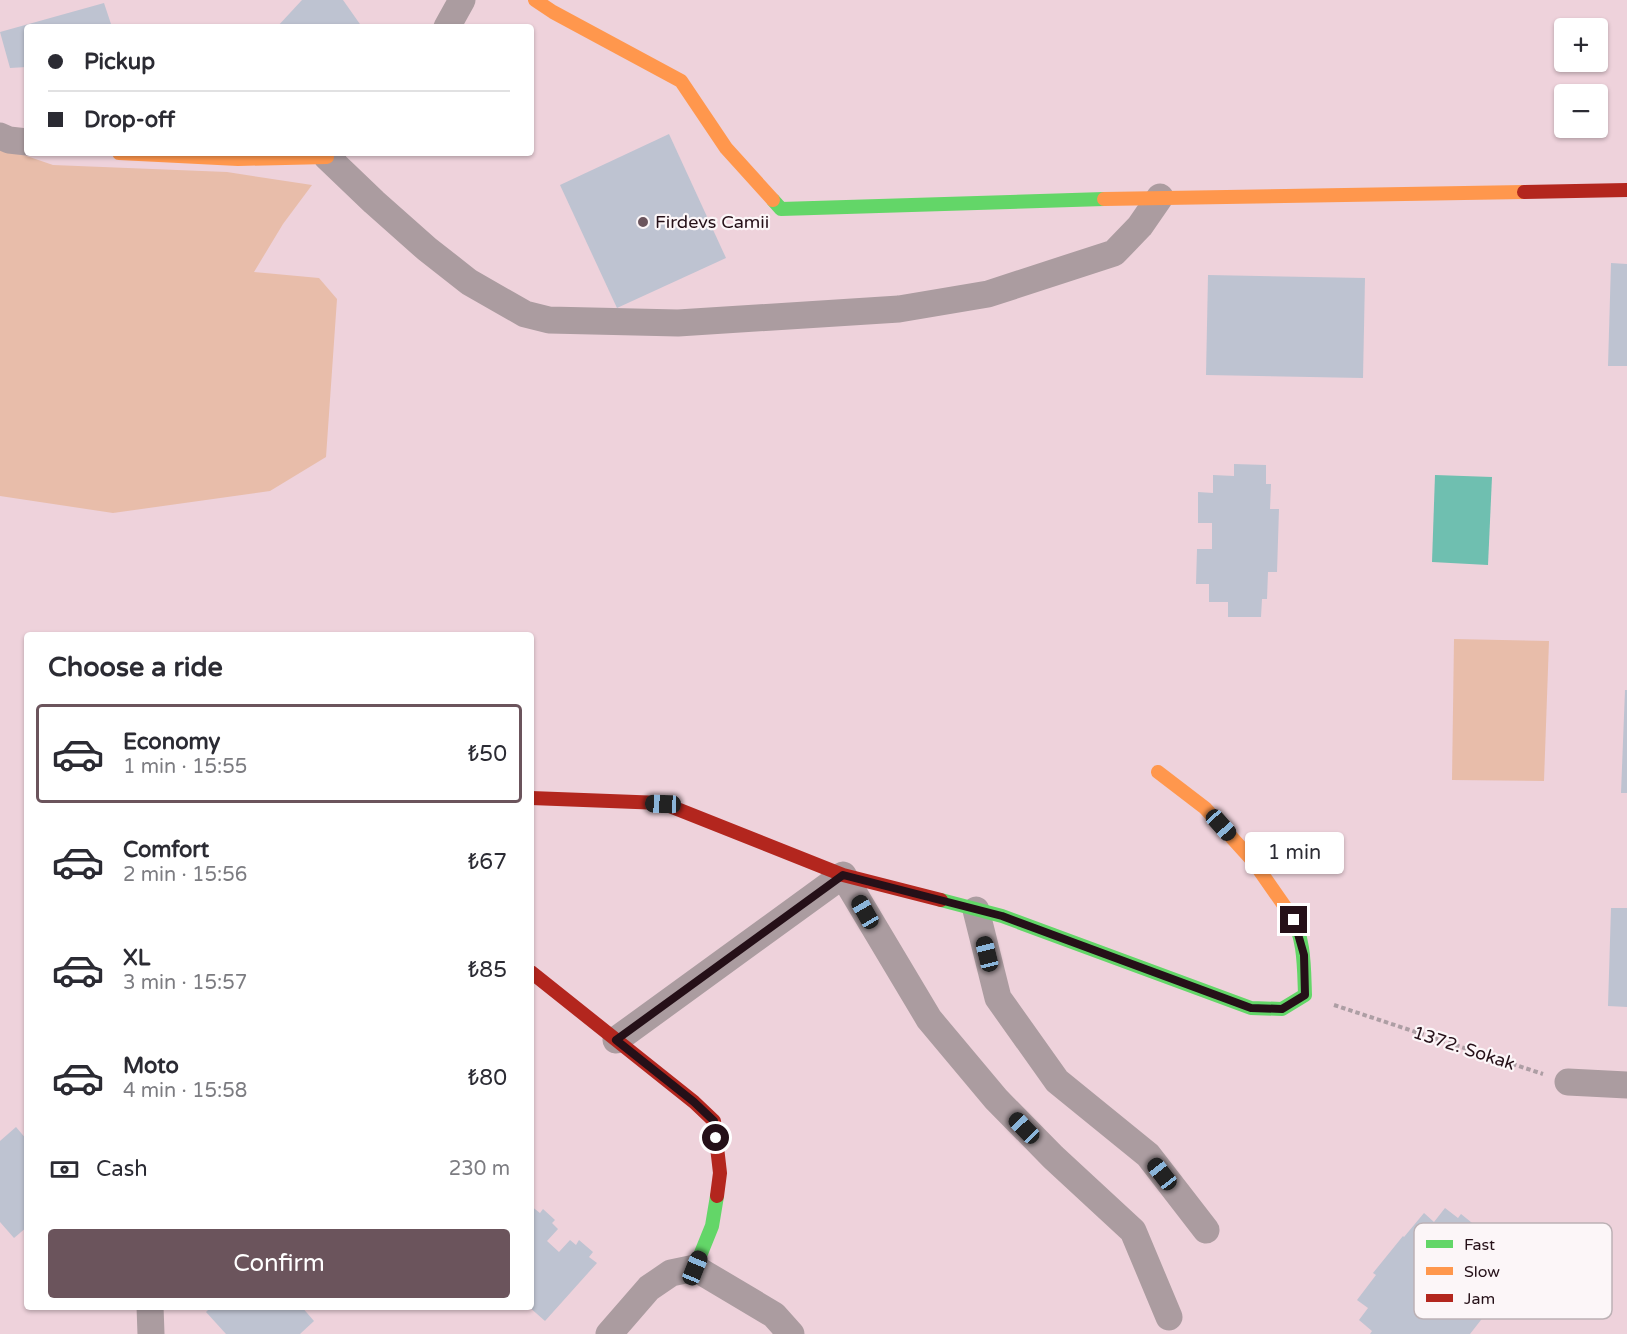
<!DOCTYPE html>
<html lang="en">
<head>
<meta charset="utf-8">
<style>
  :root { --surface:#fff; --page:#f2f2f3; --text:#2b2b33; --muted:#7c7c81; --line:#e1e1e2; --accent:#6b545c }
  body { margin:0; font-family:"Varela Round",sans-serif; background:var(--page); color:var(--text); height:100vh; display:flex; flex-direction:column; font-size:22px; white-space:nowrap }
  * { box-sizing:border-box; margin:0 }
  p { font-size:20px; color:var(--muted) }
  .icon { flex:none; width:33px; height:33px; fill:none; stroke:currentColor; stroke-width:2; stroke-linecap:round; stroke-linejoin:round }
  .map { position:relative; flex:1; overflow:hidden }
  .details { position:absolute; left:24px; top:632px; width:510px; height:678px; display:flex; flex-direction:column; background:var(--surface); border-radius:6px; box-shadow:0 2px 4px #0004 }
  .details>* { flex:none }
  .top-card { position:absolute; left:24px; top:24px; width:510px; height:132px; border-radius:6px; box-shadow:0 2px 4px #0004; display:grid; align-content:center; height:132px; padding:0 24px; background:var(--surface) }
  .fabs { position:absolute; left:1554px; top:18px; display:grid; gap:12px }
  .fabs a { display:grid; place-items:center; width:54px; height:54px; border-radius:6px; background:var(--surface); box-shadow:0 2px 4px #0004; font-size:30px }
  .end { position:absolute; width:27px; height:27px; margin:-14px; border:8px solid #251018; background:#fff; box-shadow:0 0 0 3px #fff }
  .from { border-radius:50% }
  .bubble { position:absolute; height:42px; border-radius:6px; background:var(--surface); box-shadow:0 2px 4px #0004; font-size:20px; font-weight:600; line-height:42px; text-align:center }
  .car { position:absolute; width:18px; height:36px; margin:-18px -9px; border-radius:8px; box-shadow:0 0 4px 2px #0007; background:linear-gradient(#222 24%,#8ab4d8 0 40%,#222 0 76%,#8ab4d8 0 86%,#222 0) }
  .top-card b { display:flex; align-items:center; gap:21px; height:57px; font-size:22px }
  .top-card b+b { border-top:2px solid var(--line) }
  .top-card i { width:15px; height:15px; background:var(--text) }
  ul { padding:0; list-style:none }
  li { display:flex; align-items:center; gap:18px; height:99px; margin:0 12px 9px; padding:0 12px; border:3px solid transparent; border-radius:6px }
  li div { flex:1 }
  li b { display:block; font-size:22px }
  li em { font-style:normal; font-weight:600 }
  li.active { border-color:var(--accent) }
  li>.icon { width:54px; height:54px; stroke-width:1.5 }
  h2 { padding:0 24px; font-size:27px; line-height:72px }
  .pay { display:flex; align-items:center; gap:15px; height:66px; padding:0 24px; font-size:22px }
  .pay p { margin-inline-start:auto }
  .action { display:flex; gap:12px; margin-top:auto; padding:12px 24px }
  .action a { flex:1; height:69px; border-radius:6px; background:var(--accent); color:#fff; font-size:24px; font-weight:600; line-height:69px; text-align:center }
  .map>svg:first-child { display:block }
  .green { fill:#e8bdaa }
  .water { fill:#6fbfb0 }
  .building { fill:#bec3d1 }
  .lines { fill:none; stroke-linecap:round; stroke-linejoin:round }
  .path { stroke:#ad9ea4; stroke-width:4; stroke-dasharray:4.5 3; stroke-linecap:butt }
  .street { stroke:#ab9ca0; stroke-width:27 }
  .fast { stroke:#63d668; stroke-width:14 }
  .slow { stroke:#ff974d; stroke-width:14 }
  .jam { stroke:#b3261e; stroke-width:14 }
  .route { stroke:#251018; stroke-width:8 }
  .poi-dot { fill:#6b545c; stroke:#fcf6f8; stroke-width:2 }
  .labels { text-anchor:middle; stroke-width:4.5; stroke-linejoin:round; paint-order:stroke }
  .poi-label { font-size:18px; fill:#251018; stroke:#fcf6f8; text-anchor:start }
  .street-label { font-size:18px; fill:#251018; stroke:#fcf6f8 }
  .key { fill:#fcf6f8; stroke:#bcb1b5; stroke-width:1.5 }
  .key-label { font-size:16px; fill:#251018 }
</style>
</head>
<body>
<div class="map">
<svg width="1627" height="1334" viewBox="0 0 1627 1334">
  <rect width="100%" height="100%" fill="#eed2db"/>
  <g class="green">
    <path d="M0,147L53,165L227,172L312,185L283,224L254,272L319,278L337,299L326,457L270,491L113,513L0,496Z"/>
    <path d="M1454,639L1549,641L1544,781L1452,780Z"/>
  </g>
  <path class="water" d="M1435,475L1492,477L1488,565L1432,562Z"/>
  <g class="building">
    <path d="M302,0H343L362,27H277Z"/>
    <path d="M104,3L112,27H27V67L10,68L0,32Z"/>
    <path d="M669,134L726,258L617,308L560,185Z"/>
    <path d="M1611,263L1627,264V366H1608Z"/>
    <path d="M1208,275L1365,278L1363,378L1206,375Z"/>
    <path d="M1234,464L1266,465V484H1271L1270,509H1279L1277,572H1268L1267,599H1262L1261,617H1228V602H1209V584H1196L1197,549H1212V523H1198V492L1213,493V475L1234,476Z"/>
    <path d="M1625,690H1627V793H1621Z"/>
    <path d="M1611,908H1627V1007L1608,1006Z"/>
    <path d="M16,1127L27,1140V1227L14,1238L0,1222V1141Z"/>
    <path d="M531,1206L540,1213L543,1209L555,1220L552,1223L558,1229L547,1241L559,1252L570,1240L576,1245L579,1240L593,1252L589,1257L597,1263L545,1321L528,1306H531Z"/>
    <path d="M1445,1208L1458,1218L1461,1214L1497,1243L1495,1246L1507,1256L1498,1267L1511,1277L1492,1300L1495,1302L1470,1334H1370L1372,1331L1359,1320L1368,1308L1357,1300L1376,1275L1373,1273L1403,1236L1404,1237L1424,1213L1434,1222Z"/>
    <path d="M212,1306H301L314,1321L300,1334H226L206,1312Z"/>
  </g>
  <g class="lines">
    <path class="path" d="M1334,1005L1543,1074"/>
    <g class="street">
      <path d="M447,27L462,0"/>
      <path d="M0,136L9,140L27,142"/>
      <path d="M333,153L327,157L374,202L427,249L469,282L525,314L549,320L678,323L899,309L988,294L1114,253L1140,226L1160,197"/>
      <path d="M976,910L998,998L1057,1081L1148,1155L1206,1230"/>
      <path d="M616,1040L843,875L929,1019L996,1099L1053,1157L1133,1231L1169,1317"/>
      <path d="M1568,1082L1627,1085"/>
      <path d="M150,1306L151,1334"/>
      <path d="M609,1334L649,1288L671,1273L695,1268L774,1315L791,1334"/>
    </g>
    <g class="fast">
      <path d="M773,200L781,209L1104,199"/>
      <path d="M941,900L1002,916L1251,1008L1282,1009L1305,995C1304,970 1305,936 1290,914"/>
      <path d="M695,1268L712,1226L717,1196"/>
    </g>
    <g class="slow">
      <path d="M535,0L553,12L681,81L726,148L773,200"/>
      <path d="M119,153L238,159L327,157"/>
      <path d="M1104,199L1524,192"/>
      <path d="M1158,772L1205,808L1253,861L1290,914"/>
    </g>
    <g class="jam">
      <path d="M1524,192L1627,190"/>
      <path d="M531,798L662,803L843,875L941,900"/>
      <path d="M531,972L694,1102L714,1121L720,1173L717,1196"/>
    </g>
  </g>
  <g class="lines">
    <path class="route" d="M716,1138L714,1121L694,1102L616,1040L843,875L1002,916L1251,1008L1282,1009L1305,995L1304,955L1294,920"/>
  </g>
  <circle class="poi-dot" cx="643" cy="222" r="6"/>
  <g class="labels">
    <g class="poi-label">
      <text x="655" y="228">Firdevs Camii</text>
    </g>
    <g class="street-label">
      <text transform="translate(1464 1048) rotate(18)" y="6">1372. Sokak</text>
    </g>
  </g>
  <rect x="1414" y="1223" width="198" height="96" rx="9" class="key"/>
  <rect x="1426" y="1240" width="27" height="8" fill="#63d668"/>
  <rect x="1426" y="1267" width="27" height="8" fill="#ff974d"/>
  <rect x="1426" y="1294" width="27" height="8" fill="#b3261e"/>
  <g class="key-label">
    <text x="1464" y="1250">Fast</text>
    <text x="1464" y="1277">Slow</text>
    <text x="1464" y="1304">Jam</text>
  </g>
</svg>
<div class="fabs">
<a>+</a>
<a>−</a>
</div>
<i class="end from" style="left:716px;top:1138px"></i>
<i class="end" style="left:1294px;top:920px"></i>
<div class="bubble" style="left:1245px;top:832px;width:99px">1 min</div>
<i class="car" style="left:663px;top:804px;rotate:272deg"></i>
<i class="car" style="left:1221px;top:825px;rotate:138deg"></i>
<i class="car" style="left:865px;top:912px;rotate:330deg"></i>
<i class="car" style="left:987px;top:954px;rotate:346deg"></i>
<i class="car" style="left:1024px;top:1128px;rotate:316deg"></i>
<i class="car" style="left:1162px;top:1174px;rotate:322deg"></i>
<i class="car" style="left:695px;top:1268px;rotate:22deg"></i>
<div class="top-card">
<b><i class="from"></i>Pickup</b>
<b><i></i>Drop-off</b>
</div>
<section class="details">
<h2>Choose a ride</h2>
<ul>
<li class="active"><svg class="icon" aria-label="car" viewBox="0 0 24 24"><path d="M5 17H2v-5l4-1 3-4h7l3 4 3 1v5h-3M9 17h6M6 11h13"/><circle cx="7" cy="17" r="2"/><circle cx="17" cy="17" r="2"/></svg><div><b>Economy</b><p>1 min · 15:55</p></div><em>₺50</em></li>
<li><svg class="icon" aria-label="car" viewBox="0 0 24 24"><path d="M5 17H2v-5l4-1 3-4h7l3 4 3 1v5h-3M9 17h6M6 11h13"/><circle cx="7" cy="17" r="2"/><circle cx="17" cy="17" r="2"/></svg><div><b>Comfort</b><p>2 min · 15:56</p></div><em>₺67</em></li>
<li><svg class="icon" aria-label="car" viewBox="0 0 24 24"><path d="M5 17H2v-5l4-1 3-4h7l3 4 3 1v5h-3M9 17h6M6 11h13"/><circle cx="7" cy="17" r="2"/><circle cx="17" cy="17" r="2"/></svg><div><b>XL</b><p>3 min · 15:57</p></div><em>₺85</em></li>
<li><svg class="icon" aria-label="car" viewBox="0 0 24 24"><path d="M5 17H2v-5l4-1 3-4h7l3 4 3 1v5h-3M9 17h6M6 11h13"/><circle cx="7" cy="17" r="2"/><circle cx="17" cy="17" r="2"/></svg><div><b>Moto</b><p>4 min · 15:58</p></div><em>₺80</em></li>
</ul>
<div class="pay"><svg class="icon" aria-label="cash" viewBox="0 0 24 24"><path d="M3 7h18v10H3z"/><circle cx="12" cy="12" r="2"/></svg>Cash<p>230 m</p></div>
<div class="action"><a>Confirm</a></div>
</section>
</div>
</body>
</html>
